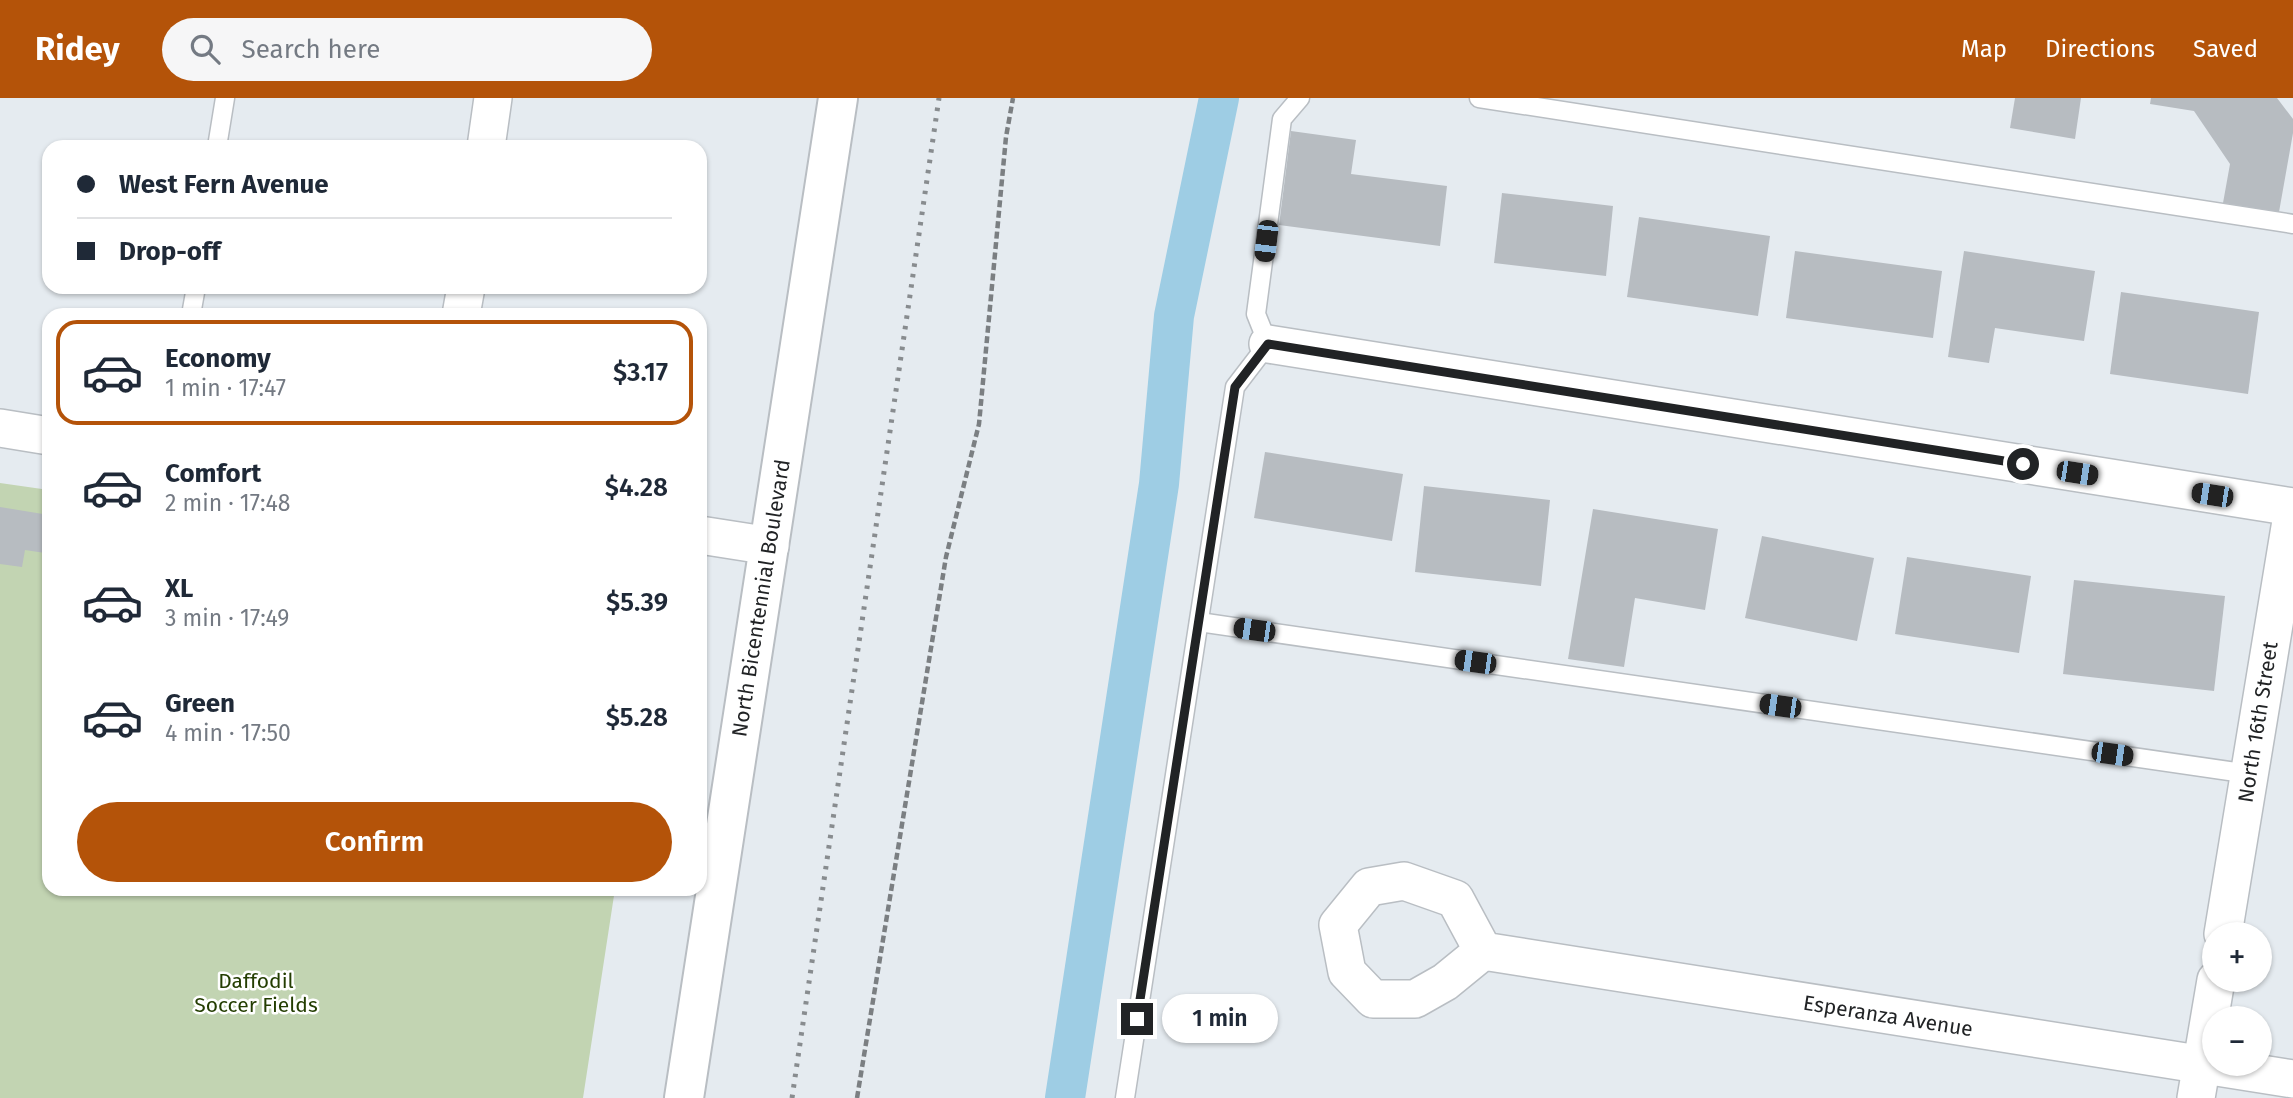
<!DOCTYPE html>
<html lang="en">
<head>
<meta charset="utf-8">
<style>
  :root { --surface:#fff; --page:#f6f6f7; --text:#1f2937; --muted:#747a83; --line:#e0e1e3; --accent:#b45309 }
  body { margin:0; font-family:"Fira Sans",sans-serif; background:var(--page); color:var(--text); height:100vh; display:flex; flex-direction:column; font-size:26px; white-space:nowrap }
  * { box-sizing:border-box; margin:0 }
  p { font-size:23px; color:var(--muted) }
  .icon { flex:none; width:38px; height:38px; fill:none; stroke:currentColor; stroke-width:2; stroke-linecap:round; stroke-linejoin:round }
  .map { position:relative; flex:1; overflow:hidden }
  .drawer { position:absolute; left:42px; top:210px; width:665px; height:588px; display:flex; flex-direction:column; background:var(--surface); border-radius:21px; box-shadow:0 2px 5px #0004 }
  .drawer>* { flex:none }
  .guide { position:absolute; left:42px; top:42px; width:665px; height:154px; border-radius:21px; box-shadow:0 2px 5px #0004; display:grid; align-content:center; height:154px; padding:0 35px; background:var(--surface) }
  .fabs { position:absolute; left:2202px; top:824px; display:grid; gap:14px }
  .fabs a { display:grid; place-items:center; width:70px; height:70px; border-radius:50%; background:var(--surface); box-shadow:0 2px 5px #0004; font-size:35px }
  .end { position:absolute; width:32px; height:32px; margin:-16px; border:9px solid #212325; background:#fff; box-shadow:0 0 0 4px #fff }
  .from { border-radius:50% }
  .bubble { position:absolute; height:49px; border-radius:24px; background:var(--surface); box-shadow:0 2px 5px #0004; font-size:23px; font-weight:600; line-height:49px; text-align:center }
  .car { position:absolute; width:21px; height:42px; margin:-21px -10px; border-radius:9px; box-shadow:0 0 5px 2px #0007; background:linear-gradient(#222 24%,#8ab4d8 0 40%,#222 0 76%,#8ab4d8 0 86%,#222 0) }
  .guide b { display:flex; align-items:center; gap:24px; height:66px; font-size:26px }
  .guide b+b { border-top:2px solid var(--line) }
  .guide i { width:18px; height:18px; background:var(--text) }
  ul { padding:12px 0 0; list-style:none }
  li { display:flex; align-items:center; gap:21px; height:105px; margin:0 14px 10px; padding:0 21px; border:4px solid transparent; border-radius:21px }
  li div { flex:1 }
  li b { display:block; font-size:26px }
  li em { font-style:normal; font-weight:600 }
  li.selected { border-color:var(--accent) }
  li>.icon { width:63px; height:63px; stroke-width:1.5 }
  .cta { display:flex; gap:14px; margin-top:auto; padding:14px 35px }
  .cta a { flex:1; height:80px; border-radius:42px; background:var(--accent); color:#fff; font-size:28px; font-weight:600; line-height:80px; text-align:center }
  header { display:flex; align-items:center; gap:42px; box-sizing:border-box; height:98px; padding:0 35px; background:var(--accent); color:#fff }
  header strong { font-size:33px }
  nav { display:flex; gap:38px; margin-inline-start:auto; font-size:24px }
  .search { width:490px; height:63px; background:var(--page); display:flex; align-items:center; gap:18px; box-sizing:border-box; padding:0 24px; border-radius:38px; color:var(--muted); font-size:26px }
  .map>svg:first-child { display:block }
  .green { fill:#c2d4b2 }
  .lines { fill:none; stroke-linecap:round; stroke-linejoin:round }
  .canal { stroke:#9ecde4; stroke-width:40 }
  .building { fill:#b7bcc1 }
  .lane-casing { stroke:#b9bec3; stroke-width:21 }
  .street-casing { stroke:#b9bec3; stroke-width:40 }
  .secondary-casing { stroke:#b9bec3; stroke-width:42 }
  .path { stroke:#7b7f82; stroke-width:4.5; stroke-dasharray:7 3.5; stroke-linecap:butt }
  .lane { stroke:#fff; stroke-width:18 }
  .street { stroke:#fff; stroke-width:37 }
  .secondary { stroke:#fff; stroke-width:38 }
  .rail { stroke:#888c8f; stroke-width:5; stroke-dasharray:3.5 7; stroke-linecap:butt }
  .route { stroke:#212325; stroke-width:9 }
  .labels { text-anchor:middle; stroke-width:5; stroke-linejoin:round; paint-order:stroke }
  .street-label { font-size:21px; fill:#212325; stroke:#fff }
  .park-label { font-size:21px; fill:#243e02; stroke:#fff }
</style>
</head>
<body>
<header>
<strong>Ridey</strong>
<div class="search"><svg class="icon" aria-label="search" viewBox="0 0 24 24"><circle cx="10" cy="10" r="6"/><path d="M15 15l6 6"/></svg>Search here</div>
<nav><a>Map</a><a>Directions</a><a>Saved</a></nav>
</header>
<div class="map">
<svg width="2293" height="1000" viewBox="0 0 2293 1000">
  <rect width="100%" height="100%" fill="#e5ebf0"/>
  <path class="green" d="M0,385L49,392V791H615L583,1000H0Z"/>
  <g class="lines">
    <path class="canal" d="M1065,1000L1159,386L1174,218L1219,0"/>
  </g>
  <g class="building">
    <path d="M2015,0H2081L2075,41L2010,30Z"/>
    <path d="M2151,0H2277L2293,21V35L2279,114L2223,105L2230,66L2194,13L2150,6Z"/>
    <path d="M1291,33L1356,42L1351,76L1447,88L1440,148L1279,127Z"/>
    <path d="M1502,95L1613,108L1606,178L1494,165Z"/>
    <path d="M1639,119L1770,138L1758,218L1627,199Z"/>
    <path d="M1795,153L1942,173L1933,240L1786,220Z"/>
    <path d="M1964,153L2095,173L2084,243L1995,230L1989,265L1948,259Z"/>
    <path d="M2121,194L2259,214L2248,296L2110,276Z"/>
    <path d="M1265,354L1403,376L1392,443L1254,420Z"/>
    <path d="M1424,388L1550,402L1541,488L1415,474Z"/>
    <path d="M0,409L49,417L45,455L25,452L22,469L0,466Z"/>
    <path d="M1593,411L1718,431L1705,512L1635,500L1624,569L1568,561Z"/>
    <path d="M1762,438L1874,460L1857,543L1745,520Z"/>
    <path d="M1907,459L2031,478L2019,555L1895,536Z"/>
    <path d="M2074,482L2225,498L2214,593L2063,576Z"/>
  </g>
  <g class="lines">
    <defs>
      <g id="lane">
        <path d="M1479,0L2293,126"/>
        <path d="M217,49L225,0"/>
        <path d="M191,217L196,189"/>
        <path d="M1199,524L2250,676"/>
        <path d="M1125,1000L1235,289L1268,246L1256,216L1282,21L1300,0"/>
      </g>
      <g id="street">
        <path d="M486,49L493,0"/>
        <path d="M461,217L466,189"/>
        <path d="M1268,246L2293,409"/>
        <path d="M0,330L49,338"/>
        <path d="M700,437L770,448"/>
        <path d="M2223,836L2293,411"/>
        <path d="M1483,853L1455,801L1404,783L1369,789L1338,827L1347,874L1373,901H1415L1445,884L1483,853L2293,981"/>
        <path d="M2196,1000L2216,882"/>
      </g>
      <path id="secondary" d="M684,1000L838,0"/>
    </defs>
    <use href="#lane" class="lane-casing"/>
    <use href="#street" class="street-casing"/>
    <use href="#secondary" class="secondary-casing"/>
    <path class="path" d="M857,1000L946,459L979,326L1006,39L1013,0"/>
    <use href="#lane" class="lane"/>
    <use href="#street" class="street"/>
    <use href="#secondary" class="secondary"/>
    <path class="rail" d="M792,1000L939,0"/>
  </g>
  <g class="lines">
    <path class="route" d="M1137,921L1235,289L1268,246L2023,366"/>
  </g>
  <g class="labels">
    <g class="street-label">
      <text transform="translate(761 500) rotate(-81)" y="7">North Bicentennial Boulevard</text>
      <text transform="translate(2258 624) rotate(-81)" y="7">North 16th Street</text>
      <text transform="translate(1888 918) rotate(9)" y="7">Esperanza Avenue</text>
    </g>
    <g class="park-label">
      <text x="256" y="890">Daffodil<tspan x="256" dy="24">Soccer Fields</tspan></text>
    </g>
  </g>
</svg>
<div class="fabs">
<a>+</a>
<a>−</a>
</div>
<i class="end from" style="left:2023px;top:366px"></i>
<i class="end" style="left:1137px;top:921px"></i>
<div class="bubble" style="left:1162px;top:896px;width:116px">1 min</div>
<i class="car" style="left:1266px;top:143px;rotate:187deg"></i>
<i class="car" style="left:2077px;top:375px;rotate:99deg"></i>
<i class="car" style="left:2212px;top:397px;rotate:279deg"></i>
<i class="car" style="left:1254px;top:532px;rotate:278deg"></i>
<i class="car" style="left:1475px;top:564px;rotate:278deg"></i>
<i class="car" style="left:1780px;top:608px;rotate:278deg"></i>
<i class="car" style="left:2112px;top:656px;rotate:98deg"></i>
<div class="guide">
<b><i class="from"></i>West Fern Avenue</b>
<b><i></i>Drop-off</b>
</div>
<section class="drawer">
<ul>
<li class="selected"><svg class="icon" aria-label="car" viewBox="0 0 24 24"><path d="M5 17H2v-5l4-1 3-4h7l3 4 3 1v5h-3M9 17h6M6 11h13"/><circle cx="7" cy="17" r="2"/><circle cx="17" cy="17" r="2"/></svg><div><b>Economy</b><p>1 min · 17:47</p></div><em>$3.17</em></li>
<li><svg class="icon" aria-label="car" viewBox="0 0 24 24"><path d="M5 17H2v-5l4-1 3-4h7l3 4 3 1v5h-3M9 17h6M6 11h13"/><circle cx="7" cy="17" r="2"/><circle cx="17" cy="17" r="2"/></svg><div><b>Comfort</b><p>2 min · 17:48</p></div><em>$4.28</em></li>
<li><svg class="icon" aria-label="car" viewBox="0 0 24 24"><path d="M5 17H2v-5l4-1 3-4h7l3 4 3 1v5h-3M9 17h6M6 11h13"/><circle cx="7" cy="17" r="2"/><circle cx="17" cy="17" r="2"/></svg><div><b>XL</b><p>3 min · 17:49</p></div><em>$5.39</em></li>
<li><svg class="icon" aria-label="car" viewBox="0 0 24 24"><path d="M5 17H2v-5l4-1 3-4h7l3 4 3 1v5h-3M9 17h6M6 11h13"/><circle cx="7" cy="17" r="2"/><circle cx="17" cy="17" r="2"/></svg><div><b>Green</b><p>4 min · 17:50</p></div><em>$5.28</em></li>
</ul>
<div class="cta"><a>Confirm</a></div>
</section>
</div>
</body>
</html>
